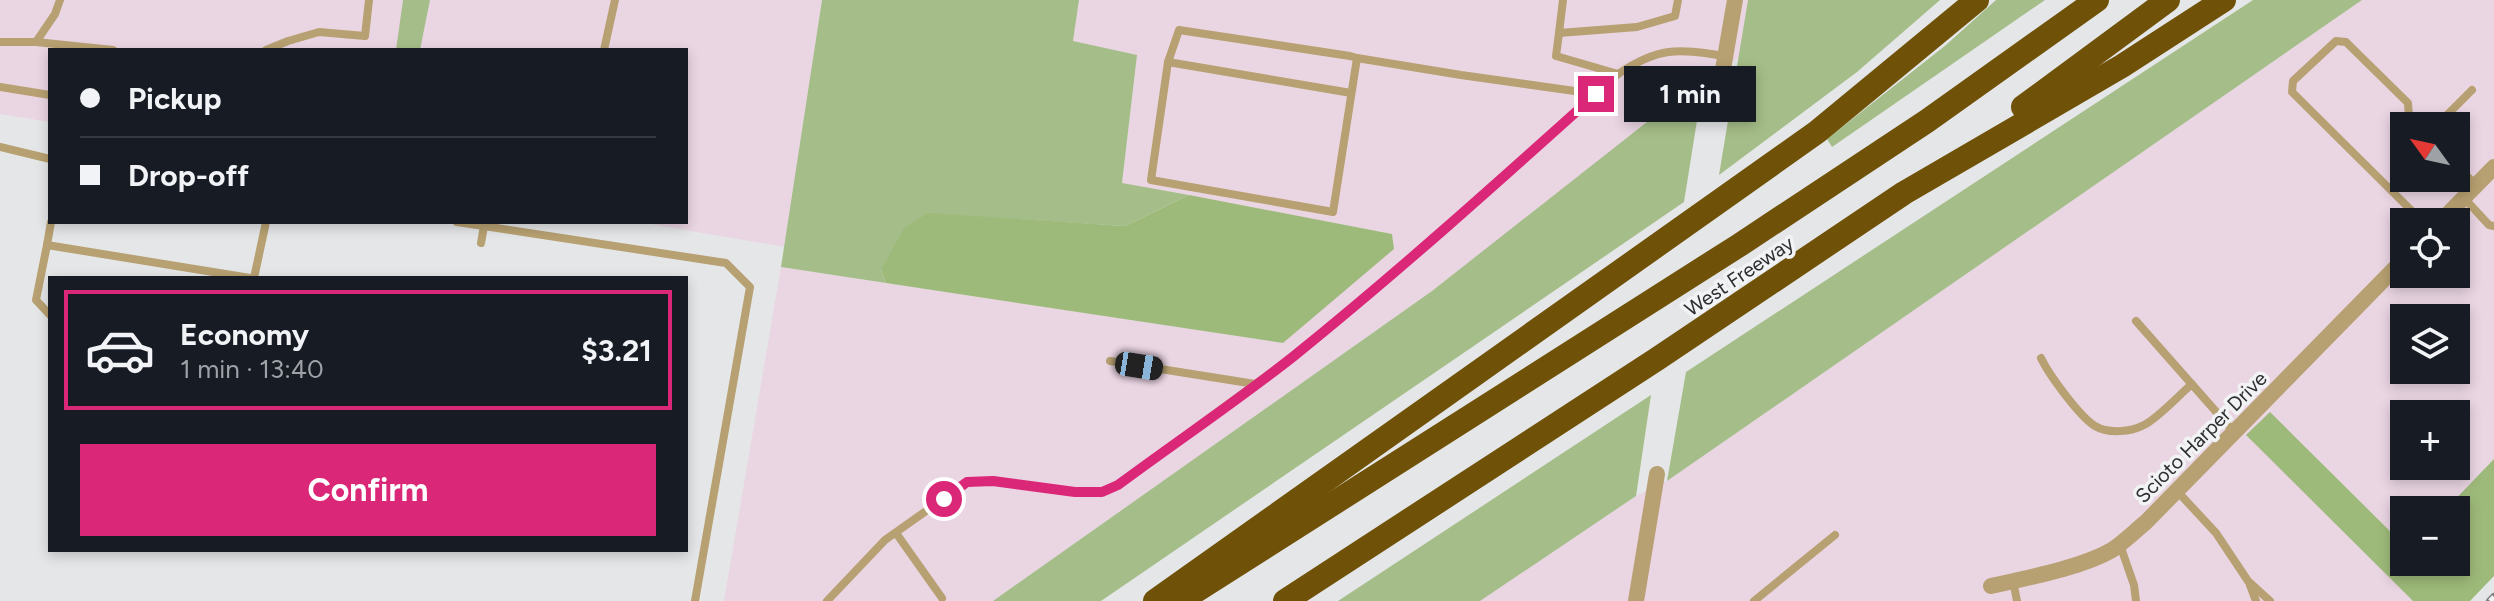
<!DOCTYPE html>
<html lang="en">
<head>
<meta charset="utf-8">
<style>
  :root { --surface:#171b24; --page:#20242c; --text:#f1f3f6; --muted:#9ea1a6; --line:#363941; --accent:#db2777 }
  body { margin:0; font-family:Figtree,sans-serif; background:var(--page); color:var(--text); height:100vh; display:flex; flex-direction:column; font-size:30px; white-space:nowrap }
  * { box-sizing:border-box; margin:0 }
  p { font-size:26px; color:var(--muted) }
  .icon { flex:none; width:44px; height:44px; fill:none; stroke:currentColor; stroke-width:2; stroke-linecap:round; stroke-linejoin:round }
  .map { position:relative; flex:1; overflow:hidden }
  .details { position:absolute; left:48px; top:276px; width:640px; height:276px; display:flex; flex-direction:column; background:var(--surface); border-radius:0px; box-shadow:0 4px 12px #0003 }
  .details>* { flex:none }
  .top-card { position:absolute; left:48px; top:48px; width:640px; height:176px; border-radius:0px; box-shadow:0 4px 12px #0003; display:grid; align-content:center; height:176px; padding:0 32px; background:var(--surface) }
  .needle { width:52px; rotate:303deg }
  .buttons { position:absolute; left:2390px; top:112px; display:grid; gap:16px }
  .buttons a { display:grid; place-items:center; width:80px; height:80px; border-radius:0px; background:var(--surface); box-shadow:0 4px 12px #0003; font-size:40px }
  .end { position:absolute; width:36px; height:36px; margin:-18px; border:10px solid #db2777; background:#fff; box-shadow:0 0 0 4px #fff }
  .from { border-radius:50% }
  .bubble { position:absolute; height:56px; border-radius:0px; background:var(--surface); box-shadow:0 4px 12px #0003; font-size:26px; font-weight:700; line-height:56px; text-align:center }
  .car { position:absolute; width:24px; height:48px; margin:-24px -12px; border-radius:10px; box-shadow:0 0 6px 2px #0007; background:linear-gradient(#222 24%,#8ab4d8 0 40%,#222 0 76%,#8ab4d8 0 86%,#222 0) }
  .top-card b { display:flex; align-items:center; gap:28px; height:76px; font-size:30px }
  .top-card b+b { border-top:2px solid var(--line) }
  .top-card i { width:20px; height:20px; background:var(--text) }
  ul { padding:14px 0 0; list-style:none }
  li { display:flex; align-items:center; gap:24px; height:120px; margin:0 16px 12px; padding:0 16px; border:4px solid transparent; border-radius:0px }
  li div { flex:1 }
  li b { display:block; font-size:30px }
  li em { font-style:normal; font-weight:700 }
  li.current { border-color:var(--accent) }
  li>.icon { width:72px; height:72px; stroke-width:1.5 }
  .action { display:flex; gap:16px; margin-top:auto; padding:16px 32px }
  .action a { flex:1; height:92px; border-radius:0px; background:var(--accent); color:#fff; font-size:32px; font-weight:700; line-height:92px; text-align:center }
  .map>svg:first-child { display:block }
  .industrial { fill:#ead5e3; fill-rule:evenodd }
  .green { fill:#a5bd88 }
  .forest { fill:#9eba7a }
  .lines { fill:none; stroke-linecap:round; stroke-linejoin:round }
  .service { stroke:#b7a071; stroke-width:8 }
  .minor { stroke:#b7a071; stroke-width:16 }
  .motorway { stroke:#6f5207; stroke-width:24 }
  .rail-casing { stroke:#7f8081; stroke-width:8 }
  .rail { stroke:#f2f3f5; stroke-width:5; stroke-dasharray:15; stroke-linecap:butt }
  .route { stroke:#db2777; stroke-width:10 }
  .labels { text-anchor:middle; stroke-width:7; stroke-linejoin:round; paint-order:stroke }
  .street-label { font-size:20px; fill:#2d2e2f; stroke:#f2f3f5 }
</style>
</head>
<body>
<div class="map">
<svg width="2494" height="601" viewBox="0 0 2494 601">
  <rect width="100%" height="100%" fill="#e5e6e8"/>
  <g class="industrial">
    <path d="M0,0H403L398,50H50V122L0,114Z"/>
    <path d="M430,0H822L785,247L639,222H686V50H420Z"/>
    <path d="M1079,0H1748L1739,58L1694,86L1432,291L993,601H724L781,267L1283,343L1392,234L1122,183L1137,56L1073,41Z"/>
    <path d="M2362,0H2494V459L2445,510H2404V545L2270,413L2247,435L2413,601H1480L1636,496L1667,481ZM2404,126H2456V178H2404ZM2404,222H2456V274H2404ZM2404,318H2456V370H2404ZM2404,414H2456V466H2404Z"/>
  </g>
  <g class="green">
    <path d="M403,0H430L420,50H396Z"/>
    <path d="M822,0H1079L1073,41L1137,55L1122,183L1189,195L1125,226L928,214L881,270L886,283L781,267Z"/>
    <path d="M1748,0H1940L1857,72L1719,175Z"/>
    <path d="M1996,0H2045L1832,147L1827,139L1946,45Z"/>
    <path d="M2253,0H2362L1667,481L1686,372Z"/>
    <path d="M1694,85L1702,89L1684,202L1101,601H993L1432,291Z"/>
    <path d="M1651,395L1636,496L1480,601H1338Z"/>
  </g>
  <g class="forest">
    <path d="M1189,195L1392,234L1394,249L1283,343L886,283L881,270L904,228L928,213L1125,226Z"/>
    <path d="M2270,412L2404,545V562H2456V510H2445L2494,459V576L2470,601H2413L2246,435Z"/>
  </g>
  <g class="lines">
    <g class="service">
      <path d="M1563,0L1559,33L1637,27L1675,16L1678,0"/>
      <path d="M1559,33L1556,56L1618,74"/>
      <path d="M0,42H36L55,14L60,0"/>
      <path d="M36,42L113,50"/>
      <path d="M266,50L288,41L319,32L365,36L369,0"/>
      <path d="M604,50L615,0"/>
      <path d="M1357,58L1333,212L1151,180L1168,62L1179,30L1350,56L1357,58L1461,75L1596,94"/>
      <path d="M1168,62L1351,93"/>
      <path d="M0,87L50,95"/>
      <path d="M2417,126L2409,118L2408,103L2346,42L2336,41L2293,81L2292,92L2423,222"/>
      <path d="M2436,126L2472,90"/>
      <path d="M0,147L50,159"/>
      <path d="M2400,161L2404,158"/>
      <path d="M2456,165L2476,185"/>
      <path d="M2464,198L2489,225L2494,226"/>
      <path d="M51,222L47,245L250,278"/>
      <path d="M457,222L726,263L750,287L695,601"/>
      <path d="M481,243L484,226"/>
      <path d="M47,245L36,300L50,315"/>
      <path d="M254,278L266,222"/>
      <path d="M2136,321L2234,432"/>
      <path d="M2041,358C2049,375 2080,417 2095,426C2108,434 2131,432 2144,425C2158,418 2179,395 2192,384"/>
      <path d="M1110,361L1255,384"/>
      <path d="M2177,491L2216,533L2248,581L2270,601"/>
      <path d="M896,533L942,598"/>
      <path d="M2120,545L2134,585L2136,601"/>
      <path d="M2013,581L2017,601"/>
      <path d="M2250,585L2256,601"/>
      <path d="M827,601L885,540L967,482L993,481L1075,492H1102L1118,485L1291,358L1391,276L1618,74C1660,46 1677,49 1725,56"/>
      <path d="M1754,601L1835,535"/>
    </g>
    <g class="minor">
      <path d="M1722,75L1735,0"/>
      <path d="M2440,222L2494,167"/>
      <path d="M1991,586C2026,578 2081,568 2112,550C2124,542 2135,531 2146,522L2404,259"/>
      <path d="M1636,601L1657,474"/>
    </g>
    <g class="motorway">
      <path d="M2023,107L2168,0"/>
      <path d="M1155,601L1817,132L1977,0"/>
      <path d="M1180,601L1738,246L1927,121L2097,0"/>
      <path d="M1285,601L1657,359L1904,193L2122,66L2224,0"/>
    </g>
    <defs>
      <path id="rail" d="M2490,601L2494,597"/>
    </defs>
    <use href="#rail" class="rail-casing"/>
    <use href="#rail" class="rail"/>
  </g>
  <g class="lines">
    <path class="route" d="M944,499L967,482L993,481L1075,492H1102L1118,485C1176,442 1237,401 1294,356C1398,272 1497,183 1596,94"/>
  </g>
  <g class="labels">
    <g class="street-label">
      <text transform="translate(1739 276) rotate(-34)" y="7">West Freeway</text>
      <text transform="translate(2201 437) rotate(-45)" y="7">Scioto Harper Drive</text>
    </g>
  </g>
</svg>
<div class="buttons">
<a><svg class="needle" viewBox="-14 -14 28 28"><path d="M0-13l5 13h-10z" fill="#e53935"/><path d="M0 13l5-13h-10z" fill="#9ea1a6"/></svg></a>
<a><svg class="icon" aria-label="locate" viewBox="0 0 24 24"><circle cx="12" cy="12" r="6"/><path d="M12 2v4M12 18v4M2 12h4M18 12h4"/></svg></a>
<a><svg class="icon" aria-label="layers" viewBox="0 0 24 24"><path d="M12 4l9 5-9 5-9-5zM3 14l9 5 9-5"/></svg></a>
<a>+</a>
<a>−</a>
</div>
<i class="end from" style="left:944px;top:499px"></i>
<i class="end" style="left:1596px;top:94px"></i>
<div class="bubble" style="left:1624px;top:66px;width:132px">1 min</div>
<i class="car" style="left:1139px;top:366px;rotate:99deg"></i>
<div class="top-card">
<b><i class="from"></i>Pickup</b>
<b><i></i>Drop-off</b>
</div>
<section class="details">
<ul>
<li class="current"><svg class="icon" aria-label="car" viewBox="0 0 24 24"><path d="M5 17H2v-5l4-1 3-4h7l3 4 3 1v5h-3M9 17h6M6 11h13"/><circle cx="7" cy="17" r="2"/><circle cx="17" cy="17" r="2"/></svg><div><b>Economy</b><p>1 min · 13:40</p></div><em>$3.21</em></li>
</ul>
<div class="action"><a>Confirm</a></div>
</section>
</div>
</body>
</html>
